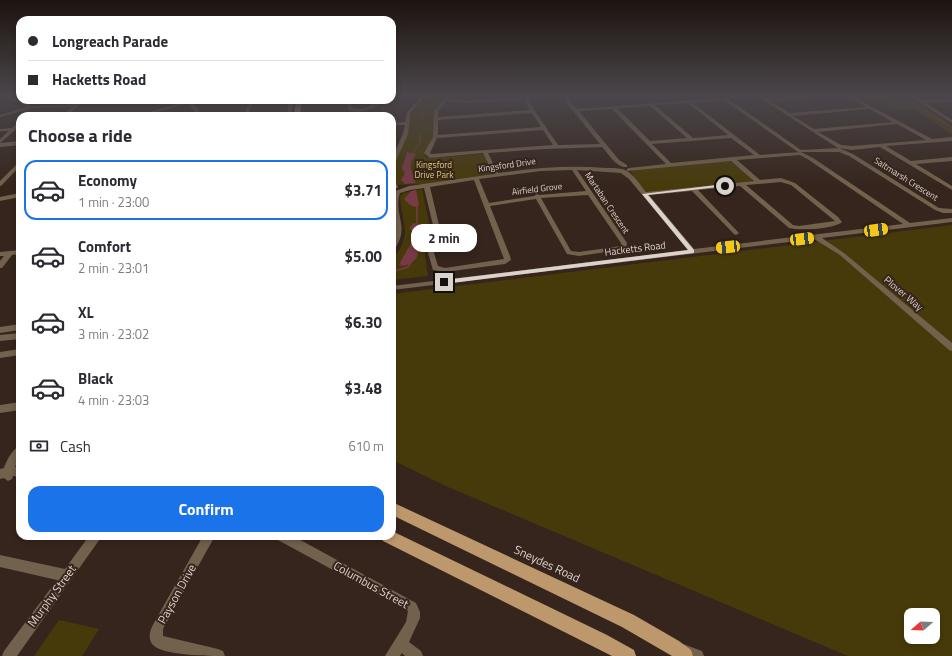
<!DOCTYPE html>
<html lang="en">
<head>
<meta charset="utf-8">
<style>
  :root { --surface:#fff; --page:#f7f7f7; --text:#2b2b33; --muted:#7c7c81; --line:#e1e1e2; --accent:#1a73e8 }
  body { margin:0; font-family:"Titillium Web",sans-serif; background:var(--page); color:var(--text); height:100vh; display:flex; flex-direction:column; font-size:15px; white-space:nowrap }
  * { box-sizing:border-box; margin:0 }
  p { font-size:13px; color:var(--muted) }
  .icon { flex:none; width:22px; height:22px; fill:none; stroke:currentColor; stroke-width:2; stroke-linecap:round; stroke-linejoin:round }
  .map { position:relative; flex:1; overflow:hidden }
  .panel { position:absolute; left:16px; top:112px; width:380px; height:428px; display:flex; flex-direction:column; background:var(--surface); border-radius:12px; box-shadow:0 2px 6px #0003 }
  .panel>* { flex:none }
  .guide { position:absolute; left:16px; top:16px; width:380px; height:88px; border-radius:12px; box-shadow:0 2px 6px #0003; display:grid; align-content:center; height:88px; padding:0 12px; background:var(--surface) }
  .needle { width:26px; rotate:251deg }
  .buttons { position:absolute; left:904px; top:608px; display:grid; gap:8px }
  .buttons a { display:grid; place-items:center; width:36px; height:36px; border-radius:8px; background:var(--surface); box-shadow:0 2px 6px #0003; font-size:20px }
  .end { position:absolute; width:18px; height:18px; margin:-9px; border:5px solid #dcd2cc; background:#111; box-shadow:0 0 0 2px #111 }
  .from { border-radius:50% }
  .bubble { position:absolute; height:28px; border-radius:12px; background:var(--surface); box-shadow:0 2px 6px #0003; font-size:13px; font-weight:700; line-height:28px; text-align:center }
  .car { position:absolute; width:12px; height:24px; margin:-12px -6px; border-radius:5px; box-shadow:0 0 3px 1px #0007; background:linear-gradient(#f5c518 24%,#345 0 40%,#f5c518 0 76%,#345 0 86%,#f5c518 0) }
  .guide b { display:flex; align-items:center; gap:14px; height:38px; font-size:15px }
  .guide b+b { border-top:1px solid var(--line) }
  .guide i { width:10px; height:10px; background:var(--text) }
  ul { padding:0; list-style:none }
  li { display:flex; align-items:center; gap:12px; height:60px; margin:0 8px 6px; padding:0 4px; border:2px solid transparent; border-radius:12px }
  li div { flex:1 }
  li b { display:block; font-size:15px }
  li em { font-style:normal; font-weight:700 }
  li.selected { border-color:var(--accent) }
  li>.icon { width:36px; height:36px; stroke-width:1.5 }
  h2 { padding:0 12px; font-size:18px; line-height:48px }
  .pay { display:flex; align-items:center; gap:10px; height:44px; padding:0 12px; font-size:15px }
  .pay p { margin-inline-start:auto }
  .cta { display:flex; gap:8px; margin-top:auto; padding:8px 12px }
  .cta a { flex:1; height:46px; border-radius:12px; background:var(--accent); color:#fff; font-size:16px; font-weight:700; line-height:46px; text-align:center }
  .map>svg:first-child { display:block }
  .built { fill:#422d20 }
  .green { fill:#473a0a; fill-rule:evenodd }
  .water { fill:#773a46 }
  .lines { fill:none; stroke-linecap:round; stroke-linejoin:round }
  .stream-far1 { stroke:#773a46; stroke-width:1 }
  .stream { stroke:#773a46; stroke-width:1.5 }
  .minor { fill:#72614c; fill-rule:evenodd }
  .major { fill:#bc986c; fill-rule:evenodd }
  .route { fill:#dcd2cc }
  .labels { text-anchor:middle; stroke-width:4; stroke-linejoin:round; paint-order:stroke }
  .far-park-label { font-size:9px; fill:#e4c76c; stroke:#35251c }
  .far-street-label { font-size:9px; fill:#dcd2cc; stroke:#35251c }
  .street-label { font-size:10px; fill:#dcd2cc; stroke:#35251c }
  .near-street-label { font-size:12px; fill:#dcd2cc; stroke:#35251c }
</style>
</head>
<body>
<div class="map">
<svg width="952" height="656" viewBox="0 0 952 656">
  <rect width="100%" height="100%" fill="#35251c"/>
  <g class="built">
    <path d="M856,95H866L882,101L892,109L879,110L853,96Z"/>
    <path d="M85,100H188L128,116H71L79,107L86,106L90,102Z"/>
  </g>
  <g class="green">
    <path d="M428,95H449L437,109L434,134L425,156L431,158L482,154L484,155L491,174L421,185V184L396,185L393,175L394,163L408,134L411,114Z"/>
    <path d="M866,95H906L952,125V135L914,109H892L882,101Z"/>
    <path d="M728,161L732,162L753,179L752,181L648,192L643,189L631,172L633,170Z"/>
    <path d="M422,189L430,227L425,254L428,276L392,280V258C414,238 401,220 400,196L403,193Z"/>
    <path d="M952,225V656H848L448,487L392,460V294ZM911,615H933V637H911Z"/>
    <path d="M59,620L99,629L82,656H34Z"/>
  </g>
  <g class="water">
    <path d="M407,152L416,154C415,157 411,160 411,163C409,170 415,176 415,183L405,184L401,180L405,173L402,168Z"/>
    <path d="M416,190L419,205L415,207L410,205L404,199L411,191Z"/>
    <path d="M414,223L420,225L423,229C421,235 417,243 417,248C417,250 418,250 418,252C418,261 407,267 399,265C404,253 414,244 413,231L409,228Z"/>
  </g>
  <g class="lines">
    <g class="stream-far1">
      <path d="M899,95L952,128"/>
      <path d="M422,118V112L429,105"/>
      <path d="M411,155L420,143V134"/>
    </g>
    <g class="stream">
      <path d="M417,205V227"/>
      <path d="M392,272L408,267L411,262"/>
    </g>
    <g class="minor">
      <path d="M2,95H8L33,106L66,105L72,101H81L82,103L67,116H62L72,107L32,108L0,117V115L27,107Z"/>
      <path d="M423,95H428L411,112L408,134L395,163L392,165C392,151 403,140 405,125H392V123L405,122L407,112Z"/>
      <path d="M448,95H453L450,99L468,101L526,97V95H530L529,102L558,145L600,144L565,101L563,95H567L569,100L576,109L724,98C726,95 755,93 761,95C763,96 765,97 767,99L810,95H829L770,101L790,113L866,107L845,95H850L932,139L952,137V141L886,146L911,161L952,157V161L916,164L952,186V190L880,147L852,150L838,148L757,96L727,98L801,150L839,148L853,154L939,208L952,209V213H943L935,210L849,156L839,152H798L724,100L693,103L760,155L801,152L813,158L910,223L952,218V222L822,238L844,253L952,343V351L949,350L840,255L814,239L392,290V286L688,250L629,179L621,173L577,170L627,243L626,249L579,256L567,254L536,199L490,206L510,256L511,260L505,264L445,272L433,270L428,253L433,225L424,188L410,190L400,193C393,217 411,226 394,250L392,251C392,244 395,239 395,232C396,218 388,205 395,191L409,186L493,174L483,153L430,158L424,153L433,137L434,111ZM525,99V102L530,110L438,117V111L447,101L468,103ZM688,103L728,135L693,138L655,105ZM650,106L687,138L650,141L617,108ZM612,109L666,164L629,168L627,169V171L731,161L754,181L646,192C640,185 633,173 625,170C620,168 612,168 606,168C570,165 534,168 498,173L488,153L545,149L602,147C609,154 616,168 627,167V165L619,160L579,111ZM870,109L893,122L814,129L793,116ZM532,113L541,127L438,135V120ZM897,124L926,140L852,146L841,145L818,132ZM543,130L553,145L431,154L430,153L437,138ZM731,138L754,155L671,163L652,144ZM800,155L809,160L903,224L694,249L649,195L692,191L734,234L736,235L739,233L738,232L698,190L740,186L789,228C800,231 834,229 842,222L838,217L795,183L781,178L760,180L737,160ZM572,170L586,191L539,195L537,194L534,196L489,203L479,179L541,171ZM474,180L504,259L445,268L438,266L434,253L439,225L430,187ZM781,182L791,185L835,221L799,226L793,225L746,185ZM588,195L621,243V246L579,252L571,251L541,198Z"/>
      <path d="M908,95H913L922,101L952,99V101L926,103L952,120V123Z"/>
      <path d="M190,100H197L191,102L197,107L201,116H197L193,109L187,104L142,116H135Z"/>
      <path d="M249,100H253L248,116H244Z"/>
      <path d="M289,100H293L291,116H287Z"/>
      <path d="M347,100H351L352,108C369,113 372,100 384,100C374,110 362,114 348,110Z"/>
      <path d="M18,122H20V126L0,143L20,141V145L0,147V139L9,131H0V129L12,128Z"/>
      <path d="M20,161V166L2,185L0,186V181Z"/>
      <path d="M392,180L398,186V188H394L392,186Z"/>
      <path d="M20,193V197L0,201V197Z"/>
      <path d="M20,250V254L12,255L2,268H0V261L4,256H0V252Z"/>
      <path d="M20,324V330L0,333V327Z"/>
      <path d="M20,333V339L0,341V335Z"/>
      <path d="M20,349V355L0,358V352Z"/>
      <path d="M20,402V410L0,413V405Z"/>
      <path d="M20,446V458L15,467H20V477L13,476L12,479L8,481L4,478L0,479V469L4,468C6,461 13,448 20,446Z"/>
      <path d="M89,536H102L17,656H2L4,651L57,580L0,567V555L65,569Z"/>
      <path d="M203,536H215L163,629V636L218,649L223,651L225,656C210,656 161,656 152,644C147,636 151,628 155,621Z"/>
      <path d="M276,536H293L416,603L420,612V618L409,642L421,651L423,656H405L402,653L400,656H385L406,622L408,611L278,540Z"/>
      <path d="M683,644L702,651L704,656H678L676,651L678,646Z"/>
    </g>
    <g class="major">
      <path d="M296,100H302L300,116H294Z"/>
      <path d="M392,502L634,615L679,641L691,650L693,656H672L622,627L392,515Z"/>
      <path d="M392,531L607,635L634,650L636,656H612L383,541L381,536H392Z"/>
    </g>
  </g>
  <linearGradient id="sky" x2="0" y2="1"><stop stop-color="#1d140f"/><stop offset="0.51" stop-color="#4b464b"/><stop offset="1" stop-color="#4b464b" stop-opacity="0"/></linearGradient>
  <rect width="952" height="187" fill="url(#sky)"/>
  <path class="route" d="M725,184L727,186L648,195L694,250V253L444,284L441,282L444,280L688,250L642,194Z"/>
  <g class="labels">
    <g class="far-park-label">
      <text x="434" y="168">Kingsford<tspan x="434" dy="10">Drive Park</tspan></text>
    </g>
    <g class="far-street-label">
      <text transform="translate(507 165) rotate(-8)" y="3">Kingsford Drive</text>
      <text transform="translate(906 179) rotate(32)" y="3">Saltmarsh Crescent</text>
      <text transform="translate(537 189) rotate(-7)" y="3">Airfield Grove</text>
      <text transform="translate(607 203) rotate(56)" y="3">Martaban Crescent</text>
    </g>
    <g class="street-label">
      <text transform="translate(635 248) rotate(-7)" y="4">Hacketts Road</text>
      <text transform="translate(904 293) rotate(40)" y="4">Plover Way</text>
    </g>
    <g class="near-street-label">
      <text transform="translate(547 564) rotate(25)" y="4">Sneydes Road</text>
      <text transform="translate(371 585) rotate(29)" y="4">Columbus Street</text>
      <text transform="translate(177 594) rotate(-61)" y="4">Payson Drive</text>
      <text transform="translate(52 596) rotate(-54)" y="4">Murphy Street</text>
    </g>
  </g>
</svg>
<div class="buttons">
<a><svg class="needle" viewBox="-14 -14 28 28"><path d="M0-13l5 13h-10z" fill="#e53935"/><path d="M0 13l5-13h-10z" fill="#7c7c81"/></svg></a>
</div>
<i class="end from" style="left:725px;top:186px"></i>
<i class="end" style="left:444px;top:282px"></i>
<div class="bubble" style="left:411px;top:224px;width:66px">2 min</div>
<i class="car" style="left:876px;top:230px;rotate:82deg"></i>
<i class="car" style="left:802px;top:239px;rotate:83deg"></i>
<i class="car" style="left:728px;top:247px;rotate:264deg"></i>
<div class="guide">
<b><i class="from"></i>Longreach Parade</b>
<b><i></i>Hacketts Road</b>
</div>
<section class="panel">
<h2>Choose a ride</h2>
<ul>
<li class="selected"><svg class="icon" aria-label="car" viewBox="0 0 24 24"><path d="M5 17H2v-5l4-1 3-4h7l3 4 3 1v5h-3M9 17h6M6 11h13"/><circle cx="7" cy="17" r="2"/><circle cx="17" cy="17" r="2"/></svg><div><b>Economy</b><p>1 min · 23:00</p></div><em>$3.71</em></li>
<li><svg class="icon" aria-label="car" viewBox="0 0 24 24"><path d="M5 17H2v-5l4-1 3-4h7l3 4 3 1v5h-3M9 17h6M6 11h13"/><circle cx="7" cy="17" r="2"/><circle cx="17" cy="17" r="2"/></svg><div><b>Comfort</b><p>2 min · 23:01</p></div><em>$5.00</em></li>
<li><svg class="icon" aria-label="car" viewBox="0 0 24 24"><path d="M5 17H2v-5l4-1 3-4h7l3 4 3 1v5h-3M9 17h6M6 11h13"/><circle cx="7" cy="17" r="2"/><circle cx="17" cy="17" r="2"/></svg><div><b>XL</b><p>3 min · 23:02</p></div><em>$6.30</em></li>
<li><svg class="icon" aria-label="car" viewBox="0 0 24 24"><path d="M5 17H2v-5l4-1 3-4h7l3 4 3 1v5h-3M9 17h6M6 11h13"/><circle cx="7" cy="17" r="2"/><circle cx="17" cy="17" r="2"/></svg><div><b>Black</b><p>4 min · 23:03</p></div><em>$3.48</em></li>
</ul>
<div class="pay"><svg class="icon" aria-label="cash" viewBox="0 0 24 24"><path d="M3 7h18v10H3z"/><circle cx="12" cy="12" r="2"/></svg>Cash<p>610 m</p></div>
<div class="cta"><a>Confirm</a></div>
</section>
</div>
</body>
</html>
